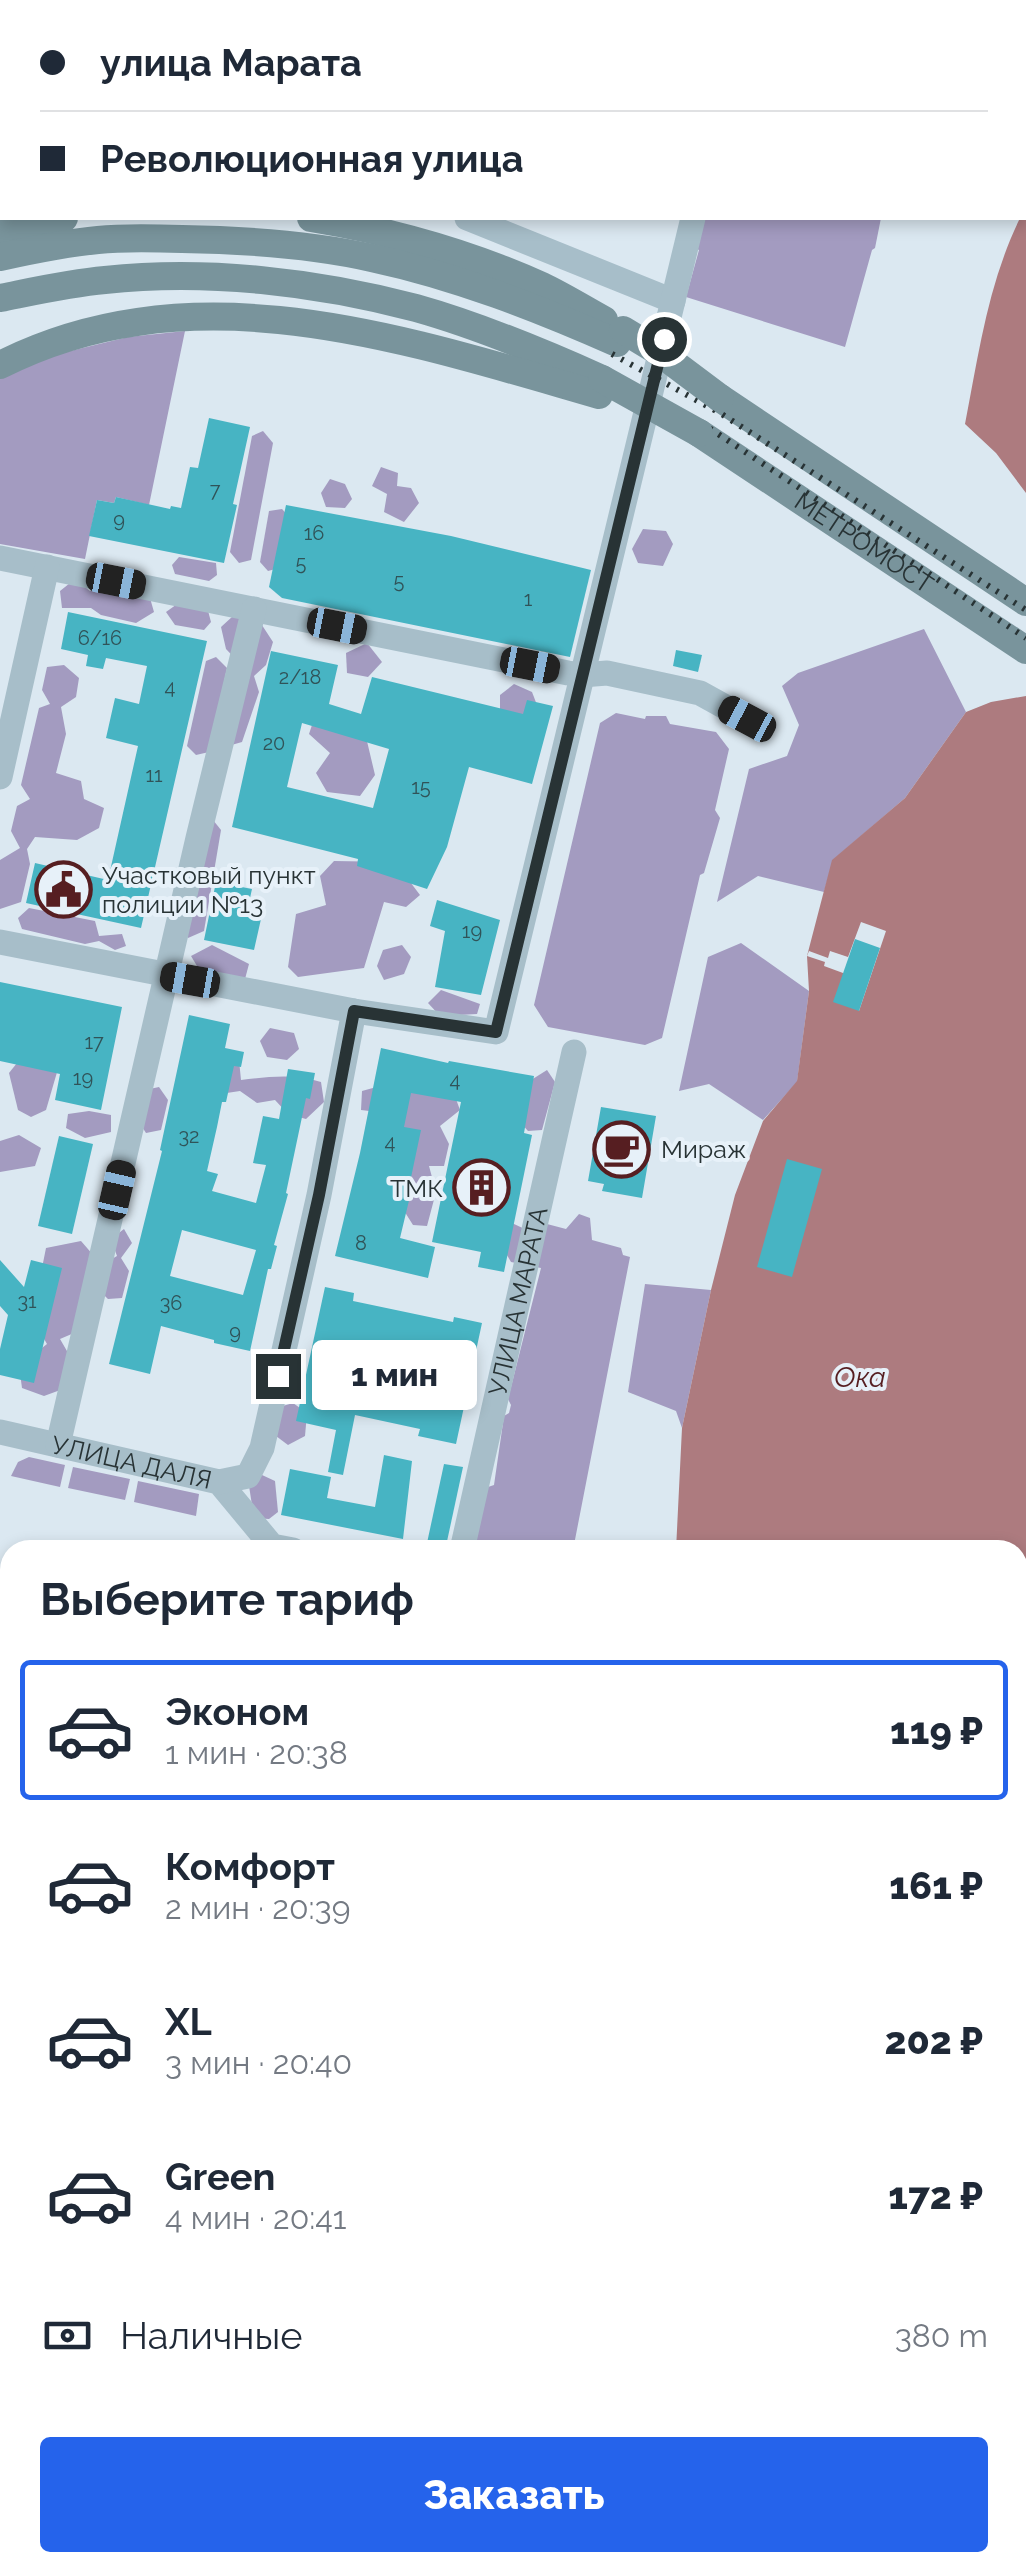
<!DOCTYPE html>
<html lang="ru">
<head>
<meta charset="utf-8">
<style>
  :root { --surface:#fff; --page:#f2f2f3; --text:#1f2937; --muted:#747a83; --line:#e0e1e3; --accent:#2563eb }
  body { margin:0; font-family:Raleway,sans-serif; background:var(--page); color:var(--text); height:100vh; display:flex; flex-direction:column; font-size:38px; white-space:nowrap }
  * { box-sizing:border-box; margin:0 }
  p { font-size:32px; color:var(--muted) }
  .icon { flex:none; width:55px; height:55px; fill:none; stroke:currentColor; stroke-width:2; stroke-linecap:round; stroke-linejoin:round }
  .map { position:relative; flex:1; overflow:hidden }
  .sheet { position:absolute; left:0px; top:1540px; width:1028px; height:1032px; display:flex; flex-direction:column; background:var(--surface); border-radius:30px 30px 0 0; box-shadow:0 5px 15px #0003 }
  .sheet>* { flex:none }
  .hud { position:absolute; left:0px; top:0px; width:1028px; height:220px; box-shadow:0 5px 15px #0003; display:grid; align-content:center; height:220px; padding:0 40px; background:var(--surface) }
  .end { position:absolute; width:45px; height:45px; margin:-22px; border:12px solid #283335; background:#fff; box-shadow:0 0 0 5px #fff }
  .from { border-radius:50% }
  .bubble { position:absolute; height:70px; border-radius:10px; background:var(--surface); box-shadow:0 5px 15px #0003; font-size:32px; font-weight:800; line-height:70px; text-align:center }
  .car { position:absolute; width:30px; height:60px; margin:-30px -15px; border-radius:12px; box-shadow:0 0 8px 2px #0007; background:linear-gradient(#222 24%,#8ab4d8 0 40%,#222 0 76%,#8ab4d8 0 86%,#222 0) }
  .hud b { display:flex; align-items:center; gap:35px; height:95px; font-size:38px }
  .hud b+b { border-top:2px solid var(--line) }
  .hud i { width:25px; height:25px; background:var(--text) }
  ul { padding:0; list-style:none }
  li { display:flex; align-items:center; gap:30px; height:140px; margin:0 20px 15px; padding:0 20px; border:5px solid transparent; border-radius:10px }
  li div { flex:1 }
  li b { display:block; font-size:38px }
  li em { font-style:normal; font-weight:800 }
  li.on { border-color:var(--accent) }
  li>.icon { width:90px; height:90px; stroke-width:1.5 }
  h2 { padding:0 40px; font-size:45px; line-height:120px }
  .pay { display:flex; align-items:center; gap:25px; height:110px; padding:0 40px; font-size:38px }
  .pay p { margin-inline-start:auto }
  .action { display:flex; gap:20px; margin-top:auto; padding:20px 40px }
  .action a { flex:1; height:115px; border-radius:10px; background:var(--accent); color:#fff; font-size:40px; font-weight:800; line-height:115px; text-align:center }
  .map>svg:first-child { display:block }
  .green { fill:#a39bc0 }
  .water { fill:#ad7b7f }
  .pier { fill:#dbe8f1 }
  .building { fill:#47b4c3; fill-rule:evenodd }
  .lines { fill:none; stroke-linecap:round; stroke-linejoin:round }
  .minor { stroke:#a7bec9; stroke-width:25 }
  .secondary { stroke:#79949c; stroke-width:28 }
  .rail { stroke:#283335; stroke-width:6; stroke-dasharray:2.5 8; stroke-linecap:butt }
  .secondary-bridge { stroke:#79949c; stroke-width:28 }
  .route { stroke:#283335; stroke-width:12 }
  .labels { text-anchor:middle; stroke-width:8; stroke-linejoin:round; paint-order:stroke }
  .number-label { font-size:20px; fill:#305358 }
  .street-label { font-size:25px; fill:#283335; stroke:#e7f1f9 }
  .poi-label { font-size:25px; fill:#283335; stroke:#e7f1f9; text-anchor:start }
  .water-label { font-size:28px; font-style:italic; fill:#561e21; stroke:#e7f1f9 }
</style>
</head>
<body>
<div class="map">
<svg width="1026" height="2572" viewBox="0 0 1026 2572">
  <rect width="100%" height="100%" fill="#dbe8f1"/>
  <g class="green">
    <path d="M705,218H881L875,248L872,250L845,347L686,297L699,250L697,249L702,221Z"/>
    <path d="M185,331L149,505L116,497L114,503L97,500L85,559L0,544V376L62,353L128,337Z"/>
    <path d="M263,431L273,443L251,560L239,563L230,552L252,436Z"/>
    <path d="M381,467L398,473L397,486L411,488L419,503L404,522L384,512L387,494L372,486Z"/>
    <path d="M330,479L345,484L352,499L345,508L326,507L321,493Z"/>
    <path d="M282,509L292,520L283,567L268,571L260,562L269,511Z"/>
    <path d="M643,529L666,531L673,544L663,566L638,563L632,549Z"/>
    <path d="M179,557L216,563L217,575L209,581L175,574L172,565Z"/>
    <path d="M75,579L90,591L104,585L148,591L154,612L136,623L101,615L91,608H62L60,591Z"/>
    <path d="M180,602L207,607L211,622L204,630L175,625L166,612Z"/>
    <path d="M233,616L258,619L273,642L266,665L254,676L259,692L242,742L228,746L247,671L226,649L221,627Z"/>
    <path d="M924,629L966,712L905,798L833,860L824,892L758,876L717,902L749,769L787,756L799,725L782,686L798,673Z"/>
    <path d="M367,643L382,662L368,677L347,673L346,653Z"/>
    <path d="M216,657L227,668L209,752L196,755L187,746L206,661Z"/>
    <path d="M64,665L79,678L76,697L61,707L66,734L56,773L81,781L84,799L104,808L99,828L77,840L35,837L27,849L30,864L21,902L0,909V860L20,848L11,831L17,806L30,799L21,785L39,708L50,704L42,690L47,667Z"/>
    <path d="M514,684L532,692L537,705L525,720L500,715V695Z"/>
    <path d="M317,710L366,737L375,775L360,796L327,792L316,773L330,753L309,734Z"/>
    <path d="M616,713L645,719L646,716H666L670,724L716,732L729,749L715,810L720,818L704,873L700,875L662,1038L645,1045L548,1027L534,1005L600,723Z"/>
    <path d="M213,820L221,830L204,931L188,938L182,924Z"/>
    <path d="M334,861L395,862L420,895L406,907L384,902L364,968L298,977L288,967L296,914L326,905L320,876Z"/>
    <path d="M29,908L95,921L99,936L122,934L126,946L115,950L99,941L85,944L22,929L18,918Z"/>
    <path d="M741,943L809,991L797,1082L763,1120L709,1084L679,1091L708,957Z"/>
    <path d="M212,945L249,964L245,979L203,976L191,956Z"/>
    <path d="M402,945L411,957L404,974L384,980L377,966L383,950Z"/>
    <path d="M441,990L480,1004L477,1014L440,1016L428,1003Z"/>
    <path d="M270,1028L294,1033L299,1049L287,1060L267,1057L260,1041Z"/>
    <path d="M220,1051L239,1060L241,1080C268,1077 294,1073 321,1082L324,1102L306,1119L288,1114L275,1100L257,1103L240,1091L220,1094Z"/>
    <path d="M62,1055L46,1110L31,1117L18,1110L9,1073L21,1058Z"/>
    <path d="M420,1068L453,1091L460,1110L440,1126L449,1144L444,1166H429L436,1192L427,1226L413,1225L396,1198L386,1113L361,1110L362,1091L380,1086Z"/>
    <path d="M547,1070L555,1082L542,1130L528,1131L521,1123L528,1082Z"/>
    <path d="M159,1087L168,1100L161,1130L146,1133L139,1122L145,1090Z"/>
    <path d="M89,1111L111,1115V1132L85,1138L66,1128L68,1114Z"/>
    <path d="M19,1135L41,1148L35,1166L0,1172V1141Z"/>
    <path d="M579,1214L590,1218L592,1240L621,1248L623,1255L630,1257L573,1550H474L488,1487L494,1485L504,1416L509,1413L511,1405L508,1399L541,1268L511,1262L497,1238L500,1224H514L529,1231L547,1224L566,1229Z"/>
    <path d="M124,1229L132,1243L121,1258L129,1271L122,1298L108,1299L99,1290L105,1263L117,1256L111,1239Z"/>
    <path d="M81,1241L94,1256L74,1333L60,1339L71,1358L63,1389L44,1396L22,1388L19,1366L47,1344L32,1318L46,1248Z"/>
    <path d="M645,1284L711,1290L682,1428L676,1411L628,1392Z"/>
    <path d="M293,1403L307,1413L305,1436L288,1445L272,1433L276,1408Z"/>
    <path d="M29,1457L65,1465L60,1487L11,1476L18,1462Z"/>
    <path d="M73,1467L130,1479L125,1500L68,1488Z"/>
    <path d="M262,1475L275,1481L278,1512L269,1519L254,1518L249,1486Z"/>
    <path d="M138,1481L199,1494L196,1516L134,1502Z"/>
    <path d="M204,2563H308L313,2568L345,2564L349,2572H217Z"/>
  </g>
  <g class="water">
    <path d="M1026,205V493L996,453L965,424C979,352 988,284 1020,218H1025Z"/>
    <path d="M1026,696V2572H622L621,2563L1018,2562V1550H676L682,1428L711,1290L735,1195L763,1121L797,1081L809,991L807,956L832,860L905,798L966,712L991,702Z"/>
  </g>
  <path class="pier" d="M861,922L886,931L859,1011L843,973L824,966L825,962L807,956L809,951L828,958L830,951L848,957Z"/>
  <g class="building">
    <path d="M209,418L250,427L233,504L237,505L224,563L89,536L97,500L114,503L116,497L170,509L171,506L181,508L190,467L198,468Z"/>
    <path d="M286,505L451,536L591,570L570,657L282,598L269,587Z"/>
    <path d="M68,612L207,641L141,928L26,903L35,863L108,880L138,746L106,738L115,698L139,704L147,666L106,658L103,669L86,666L88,655L61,649Z"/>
    <path d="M676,650L702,655L698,672L673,666Z"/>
    <path d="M271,651L338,665L329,704L361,714L372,677L523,714L527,700L553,706L532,784L469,767L447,847L427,889L357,866L358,859L232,827ZM302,723L389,749L373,808L287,787Z"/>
    <path d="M216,882L252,889L246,916L261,919L254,950L204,940Z"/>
    <path d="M437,900L500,920L481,995L435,987L445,931L430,926Z"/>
    <path d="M855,939L880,948L859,1011L833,1002Z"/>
    <path d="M0,982L122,1007L101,1110L55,1100L60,1074L0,1061Z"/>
    <path d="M189,1015L230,1024L225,1048L244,1052L241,1067L234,1066L226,1102H222L217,1127L207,1171L218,1174L212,1191L256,1203L266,1165L253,1163L263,1116L279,1119L288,1069L315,1073L310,1099L306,1098L286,1193L288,1194L274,1245L277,1246L271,1269H268L250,1351L214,1343V1340L161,1326L150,1374L109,1364L162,1151L160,1150ZM182,1230L256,1250L243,1295L170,1276Z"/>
    <path d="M381,1048L448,1063L449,1061L534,1076L524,1133L532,1135L504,1272L478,1267L481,1252L432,1242L461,1102L411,1093L404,1127L421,1130L409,1187L412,1188L400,1238L435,1247L428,1278L335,1256L360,1153Z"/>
    <path d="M601,1107L656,1116L642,1198L602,1191L604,1184L588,1181Z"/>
    <path d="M59,1136L93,1144L72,1234L38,1226Z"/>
    <path d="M787,1159L822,1169L792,1277L757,1267Z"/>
    <path d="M0,1260L24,1287L31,1260L62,1268L34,1383L0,1375V1349L8,1315L0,1306Z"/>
    <path d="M325,1287L354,1293L353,1301L453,1322L454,1317L482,1323L456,1444L418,1436L420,1429L355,1415L343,1475L328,1472L336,1430L296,1421Z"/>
    <path d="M384,1455L412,1461L403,1539L281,1515L290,1469L331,1477L327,1498L375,1507Z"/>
    <path d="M444,1464L463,1467L446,1546L427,1543Z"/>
  </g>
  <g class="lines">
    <g class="minor">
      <path d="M745,2L746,0"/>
      <path d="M467,218L673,301"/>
      <path d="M0,558L568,673L582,675L607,673L700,693L747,719"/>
      <path d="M0,777L47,567"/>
      <path d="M0,942L354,1011L496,1032L693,218"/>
      <path id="s1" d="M0,1432L219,1482L272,1546L293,1550"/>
      <path d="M58,1445L198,838L254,609"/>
      <path d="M219,1482L248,1476L262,1448L319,1195L354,1011"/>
      <path id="s2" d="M462,1550L574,1052"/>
      <path d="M0,2505L10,2507"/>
    </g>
    <g class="secondary">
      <path d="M177,2L178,0"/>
      <path d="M0,139L2,138"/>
      <path d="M311,218C390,231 469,253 542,286C563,296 584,309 604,320"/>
      <path d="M0,231L64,218"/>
      <path d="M0,257C32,250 65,243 98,240C125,237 154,238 182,239C245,240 310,244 372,258C456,276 538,308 617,343"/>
      <path d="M0,298C35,291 70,283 105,280C208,269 317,282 416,308C480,326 542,352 602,379"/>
      <path d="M0,365C194,267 404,339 599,395"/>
      <path d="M720,398L1026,602"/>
      <path id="s3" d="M699,433L1026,650"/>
    </g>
    <g class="rail">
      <path d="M612,354L720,413L1026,610"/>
      <path d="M607,376L697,420L1026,638"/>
    </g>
    <g class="secondary-bridge">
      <path d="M623,330L656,350L720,398"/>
      <path d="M602,379L699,433"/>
    </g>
  </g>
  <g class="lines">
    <path class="route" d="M278,1376L319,1195L354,1011L496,1032L664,339"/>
  </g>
  <defs>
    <symbol id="civic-ring" viewBox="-11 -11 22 22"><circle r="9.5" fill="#e7f1f9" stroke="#561e21" stroke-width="1.5"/><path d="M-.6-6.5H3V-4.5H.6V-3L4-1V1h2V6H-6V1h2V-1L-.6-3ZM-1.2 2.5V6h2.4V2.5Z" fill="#561e21"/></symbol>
    <symbol id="cafe-ring" viewBox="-11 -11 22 22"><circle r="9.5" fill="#e7f1f9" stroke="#561e21" stroke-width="1.5"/><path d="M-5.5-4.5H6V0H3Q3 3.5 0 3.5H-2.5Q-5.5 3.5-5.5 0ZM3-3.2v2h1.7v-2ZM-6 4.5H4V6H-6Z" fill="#561e21"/></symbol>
    <symbol id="building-ring" viewBox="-11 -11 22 22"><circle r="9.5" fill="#e7f1f9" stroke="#561e21" stroke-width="1.5"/><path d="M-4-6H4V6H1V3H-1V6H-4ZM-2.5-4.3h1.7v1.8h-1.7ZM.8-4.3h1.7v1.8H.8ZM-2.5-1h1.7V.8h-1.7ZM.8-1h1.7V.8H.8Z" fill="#561e21"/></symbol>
  </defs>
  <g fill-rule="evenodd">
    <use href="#civic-ring" x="32" y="858" width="63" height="63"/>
    <use href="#cafe-ring" x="590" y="1118" width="63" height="63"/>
    <use href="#building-ring" x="450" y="1156" width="63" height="63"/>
  </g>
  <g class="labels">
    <g class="number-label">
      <text x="215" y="497">7</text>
      <text x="119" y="527">9</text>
      <text x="314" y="540">16</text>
      <text x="301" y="570">5</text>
      <text x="399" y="588">5</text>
      <text x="528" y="606">1</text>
      <text x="100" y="645">6/16</text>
      <text x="300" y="684">2/18</text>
      <text x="170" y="694">4</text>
      <text x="274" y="750">20</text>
      <text x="154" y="782">11</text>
      <text x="421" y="794">15</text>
      <text x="472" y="938">19</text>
      <text x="94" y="1049">17</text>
      <text x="83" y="1085">19</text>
      <text x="455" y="1087">4</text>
      <text x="189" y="1143">32</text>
      <text x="390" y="1149">4</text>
      <text x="361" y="1250">8</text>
      <text x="27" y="1308">31</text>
      <text x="171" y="1310">36</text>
      <text x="235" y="1339">9</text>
    </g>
    <g class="street-label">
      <text dy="9" stroke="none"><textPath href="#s3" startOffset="198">МЕТРОМОСТ</textPath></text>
      <text dy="9" stroke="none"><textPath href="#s2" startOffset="255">УЛИЦА МАРАТА</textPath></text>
      <text dy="9" stroke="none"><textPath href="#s1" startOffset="135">УЛИЦА ДАЛЯ</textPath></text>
    </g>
    <g class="poi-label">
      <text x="102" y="884">Участковый пункт<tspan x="102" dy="29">полиции №13</tspan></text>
      <text x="661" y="1158">Мираж</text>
      <text x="443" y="1197" text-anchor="end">ТМК</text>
    </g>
    <g class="water-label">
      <text x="860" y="1387">Ока</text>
    </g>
  </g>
</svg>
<i class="end from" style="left:664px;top:339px"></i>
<i class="end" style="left:278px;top:1376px"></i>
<div class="bubble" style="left:312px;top:1340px;width:165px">1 мин</div>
<i class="car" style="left:116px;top:581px;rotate:101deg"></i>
<i class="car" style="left:337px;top:626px;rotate:101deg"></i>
<i class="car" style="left:530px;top:665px;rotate:101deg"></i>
<i class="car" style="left:747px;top:719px;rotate:298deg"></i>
<i class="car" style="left:190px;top:980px;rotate:280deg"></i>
<i class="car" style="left:117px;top:1190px;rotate:13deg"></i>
<div class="hud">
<b><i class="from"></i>улица Марата</b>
<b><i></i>Революционная улица</b>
</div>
<section class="sheet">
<h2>Выберите тариф</h2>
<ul>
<li class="on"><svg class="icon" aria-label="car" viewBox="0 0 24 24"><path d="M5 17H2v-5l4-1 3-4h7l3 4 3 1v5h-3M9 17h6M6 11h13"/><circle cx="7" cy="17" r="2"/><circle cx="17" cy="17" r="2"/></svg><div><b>Эконом</b><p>1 мин · 20:38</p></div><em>119 ₽</em></li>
<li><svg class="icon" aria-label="car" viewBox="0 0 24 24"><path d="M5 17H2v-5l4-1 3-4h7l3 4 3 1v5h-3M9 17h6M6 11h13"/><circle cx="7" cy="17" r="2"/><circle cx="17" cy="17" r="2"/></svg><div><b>Комфорт</b><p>2 мин · 20:39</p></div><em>161 ₽</em></li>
<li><svg class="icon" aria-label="car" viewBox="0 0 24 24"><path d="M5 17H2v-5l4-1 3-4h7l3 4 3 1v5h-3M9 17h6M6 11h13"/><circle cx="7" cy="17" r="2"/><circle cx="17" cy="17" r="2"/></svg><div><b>XL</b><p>3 мин · 20:40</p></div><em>202 ₽</em></li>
<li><svg class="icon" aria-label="car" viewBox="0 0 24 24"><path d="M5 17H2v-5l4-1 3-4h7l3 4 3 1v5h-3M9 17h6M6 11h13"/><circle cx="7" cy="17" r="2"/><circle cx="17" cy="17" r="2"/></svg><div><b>Green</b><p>4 мин · 20:41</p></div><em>172 ₽</em></li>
</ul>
<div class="pay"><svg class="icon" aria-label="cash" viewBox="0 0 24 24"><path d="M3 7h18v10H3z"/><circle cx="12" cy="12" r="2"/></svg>Наличные<p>380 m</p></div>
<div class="action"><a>Заказать</a></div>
</section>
</div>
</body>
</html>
